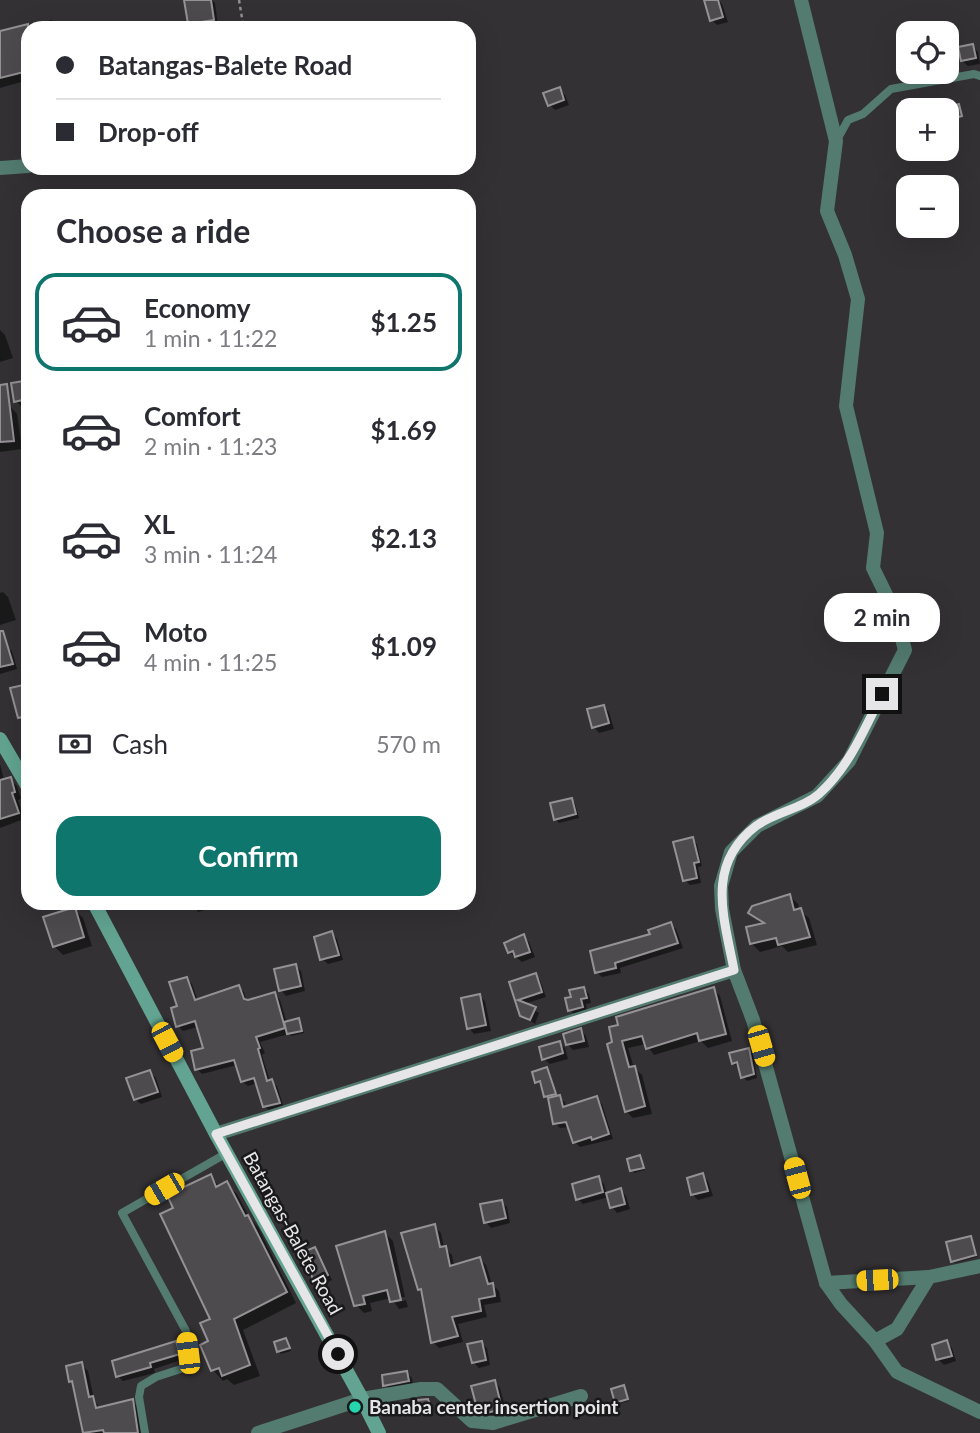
<!DOCTYPE html>
<html lang="en">
<head>
<meta charset="utf-8">
<style>
  :root { --surface:#fff; --page:#f7f7f7; --text:#2b2b33; --muted:#7c7c81; --line:#e1e1e2; --accent:#0f766e }
  body { margin:0; font-family:Lato,sans-serif; background:var(--page); color:var(--text); height:100vh; display:flex; flex-direction:column; font-size:26px; white-space:nowrap }
  * { box-sizing:border-box; margin:0 }
  p { font-size:23px; color:var(--muted) }
  .icon { flex:none; width:38px; height:38px; fill:none; stroke:currentColor; stroke-width:2; stroke-linecap:round; stroke-linejoin:round }
  .map { position:relative; flex:1; overflow:hidden }
  .drawer { position:absolute; left:21px; top:189px; width:455px; height:721px; display:flex; flex-direction:column; background:var(--surface); border-radius:21px; box-shadow:0 7px 28px #0002 }
  .drawer>* { flex:none }
  .guide { position:absolute; left:21px; top:21px; width:455px; height:154px; border-radius:21px; box-shadow:0 7px 28px #0002; display:grid; align-content:center; height:154px; padding:0 35px; background:var(--surface) }
  .controls { position:absolute; left:896px; top:21px; display:grid; gap:14px }
  .controls a { display:grid; place-items:center; width:63px; height:63px; border-radius:14px; background:var(--surface); box-shadow:0 7px 28px #0002; font-size:35px }
  .end { position:absolute; width:32px; height:32px; margin:-16px; border:9px solid #e6e5e7; background:#111; box-shadow:0 0 0 4px #111 }
  .from { border-radius:50% }
  .bubble { position:absolute; height:49px; border-radius:21px; background:var(--surface); box-shadow:0 7px 28px #0002; font-size:23px; font-weight:700; line-height:49px; text-align:center }
  .car { position:absolute; width:21px; height:42px; margin:-21px -10px; border-radius:9px; box-shadow:0 0 5px 2px #0007; background:linear-gradient(#f5c518 24%,#345 0 40%,#f5c518 0 76%,#345 0 86%,#f5c518 0) }
  .guide b { display:flex; align-items:center; gap:24px; height:66px; font-size:26px }
  .guide b+b { border-top:2px solid var(--line) }
  .guide i { width:18px; height:18px; background:var(--text) }
  ul { padding:0; list-style:none }
  li { display:flex; align-items:center; gap:21px; height:98px; margin:0 14px 10px; padding:0 21px; border:4px solid transparent; border-radius:21px }
  li div { flex:1 }
  li b { display:block; font-size:26px }
  li em { font-style:normal; font-weight:700 }
  li.active { border-color:var(--accent) }
  li>.icon { width:63px; height:63px; stroke-width:1.5 }
  h2 { padding:0 35px; font-size:32px; line-height:84px }
  .pay { display:flex; align-items:center; gap:18px; height:77px; padding:0 35px; font-size:26px }
  .pay p { margin-inline-start:auto }
  .primary-button { display:flex; gap:14px; margin-top:auto; padding:14px 35px }
  .primary-button a { flex:1; height:80px; border-radius:21px; background:var(--accent); color:#fff; font-size:28px; font-weight:700; line-height:80px; text-align:center }
  .map>svg:first-child { display:block }
  .shadow { fill:#0007 }
  .building { fill:#4e4b4f; stroke:#959296; stroke-width:2 }
  .lines { fill:none; stroke-linecap:round; stroke-linejoin:round }
  .path { stroke:#918f92; stroke-width:2.5; stroke-dasharray:3.5 3.5; stroke-linecap:butt }
  .lane { stroke:#537b6f; stroke-width:8 }
  .street { stroke:#537b6f; stroke-width:14 }
  .secondary { stroke:#62a491; stroke-width:14 }
  .route { stroke:#e6e5e7; stroke-width:9 }
  .poi-dot { fill:#24d5ae; stroke:#1a191a; stroke-width:2.5 }
  .labels { text-anchor:middle; stroke-width:5; stroke-linejoin:round; paint-order:stroke }
  .street-label { font-size:19px; fill:#e6e5e7; stroke:#1a191a }
  .poi-label { font-size:19px; font-weight:bold; fill:#e6e5e7; stroke:#1a191a; text-anchor:start }
</style>
</head>
<body>
<div class="map">
<svg width="980" height="1433" viewBox="0 0 980 1433">
  <rect width="100%" height="100%" fill="#333134"/>
  <g class="shadow">
    <path d="M193,0H212L215,3L218,25L194,28L189,24Z"/>
    <path d="M713,0H718L722,4L728,22L717,25L712,20Z"/>
    <path d="M52,20L60,28H28V80L0,88V33Z"/>
    <path d="M973,46L978,52L980,64L968,66L962,61Z"/>
    <path d="M559,89L565,95L569,105L555,110L550,105Z"/>
    <path d="M0,330L5,335L13,358L0,362Z"/>
    <path d="M23,383L28,388V405L21,406L16,401Z"/>
    <path d="M9,405L17,414L22,449L0,452V406Z"/>
    <path d="M3,592L8,597L16,620L0,625V593Z"/>
    <path d="M6,646L12,651L17,669L0,674V647Z"/>
    <path d="M28,687V722L25,723L19,718Z"/>
    <path d="M604,707L609,712L614,729L599,733L594,727Z"/>
    <path d="M0,764L4,780L10,779L17,786L21,799L18,800L24,819L0,828Z"/>
    <path d="M571,799L575,803L579,818L559,823L555,819Z"/>
    <path d="M692,839L697,844L702,866L698,867L701,883L690,885L685,880Z"/>
    <path d="M790,896L798,904L799,910L809,918L817,945L788,952L782,946L760,952L752,944L764,925L750,913Z"/>
    <path d="M191,903H229L198,912Z"/>
    <path d="M74,909L83,918L92,946L63,955L54,946Z"/>
    <path d="M671,924L676,929L683,948L620,968L621,973L602,977L597,972Z"/>
    <path d="M332,933L337,939L343,960L328,964L322,959Z"/>
    <path d="M524,936L529,942L535,957L522,962L509,952Z"/>
    <path d="M295,966L301,971L305,991L286,996L281,990Z"/>
    <path d="M536,975L540,980L546,997L524,1004L539,1013L535,1024L522,1015L511,983Z"/>
    <path d="M187,979L192,984L198,1001L239,987L244,992L247,1002L275,994L280,1000L287,1023L299,1020L301,1023L304,1033L291,1036L289,1034L260,1042L265,1053L262,1055L270,1081L277,1086L284,1108L270,1112L265,1106L258,1083L248,1086L242,1081L237,1065L202,1074L197,1069L205,1049L198,1027L183,1031L178,1026L179,1007Z"/>
    <path d="M584,988L589,994L591,1003L586,1004L587,1013L575,1015L570,1010L573,998Z"/>
    <path d="M713,989L720,996L732,1041L708,1048L701,1041L654,1055L646,1044L628,1048L634,1068L642,1075L652,1114L633,1118L626,1111L615,1044Z"/>
    <path d="M479,996L485,1001L491,1031L474,1034L469,1028Z"/>
    <path d="M581,1030L586,1036L589,1047L573,1050L568,1045Z"/>
    <path d="M559,1043L565,1048L568,1059L550,1064L544,1059Z"/>
    <path d="M749,1050L753,1054L757,1078L747,1081L743,1077L740,1066L738,1067L733,1063Z"/>
    <path d="M547,1069L557,1098L565,1102L566,1108L596,1098L602,1104L613,1139L580,1147L575,1142L570,1127L560,1128L555,1123L550,1097L545,1096L542,1083L537,1082Z"/>
    <path d="M150,1072L156,1078L162,1097L141,1104L135,1099Z"/>
    <path d="M640,1157L645,1170L634,1173L632,1170Z"/>
    <path d="M703,1175L708,1181L713,1196L698,1200L693,1195Z"/>
    <path d="M210,1176L220,1187L227,1184L237,1194L250,1218L258,1227L296,1303L243,1330L260,1376L234,1385L227,1379L223,1381L213,1370L210,1342L212,1320L176,1209Z"/>
    <path d="M598,1178L604,1184L607,1194L621,1190L626,1196L630,1209L617,1213L612,1207L609,1197L583,1204L578,1199Z"/>
    <path d="M501,1202L507,1207L510,1223L491,1228L486,1222Z"/>
    <path d="M434,1226L441,1233L444,1247L452,1255L454,1266L480,1259L486,1265L492,1284L499,1291L501,1302L484,1305L487,1317L458,1324L463,1342L439,1348L433,1342L423,1292L420,1289Z"/>
    <path d="M385,1233L393,1241L405,1297L394,1299V1303L406,1300L408,1307L399,1309L391,1298L370,1303L372,1311L364,1313L356,1305Z"/>
    <path d="M970,1238L977,1257L955,1263L953,1261Z"/>
    <path d="M314,1249L320,1255L332,1280L321,1286L315,1280Z"/>
    <path d="M286,1340L291,1351L281,1354L279,1351Z"/>
    <path d="M947,1342L952,1348L956,1361L944,1365L938,1359Z"/>
    <path d="M175,1343L181,1349L184,1359L154,1369L155,1373L123,1381L118,1376Z"/>
    <path d="M481,1343L487,1348L490,1365L479,1368L473,1362Z"/>
    <path d="M81,1364L88,1371L94,1399L100,1409L132,1401L139,1408L143,1433H86L68,1367Z"/>
    <path d="M406,1372L412,1378L413,1386L391,1390L385,1385Z"/>
    <path d="M495,1382L500,1388L507,1414L485,1417L479,1411Z"/>
    <path d="M623,1387L629,1401L618,1404L616,1402Z"/>
  </g>
  <g class="building">
    <path d="M184,0H211L214,20L188,24Z"/>
    <path d="M704,0H718L723,17L710,21Z"/>
    <path d="M28,24V71L0,78V31Z"/>
    <path d="M973,44L976,58L961,61L958,47Z"/>
    <path d="M560,87L564,100L548,106L543,93Z"/>
    <path d="M959,104L962,116L952,119L948,107Z"/>
    <path d="M24,381L27,399L14,402L11,383Z"/>
    <path d="M7,384L14,441L0,442V385Z"/>
    <path d="M0,631H3L13,664L0,667Z"/>
    <path d="M28,684V716L18,718L10,688Z"/>
    <path d="M604,705L609,723L592,728L587,709Z"/>
    <path d="M11,777L15,792L12,793L19,813L0,819V780Z"/>
    <path d="M572,798L576,814L554,820L550,803Z"/>
    <path d="M693,837L699,862L694,863L697,878L683,881L673,842Z"/>
    <path d="M790,894L794,910L801,908L810,937L778,945L776,938L750,944L746,927L764,923L748,913L752,906Z"/>
    <path d="M75,907L84,937L53,947L43,917Z"/>
    <path d="M671,922L678,943L615,963L616,968L595,973L590,951L650,934L648,930Z"/>
    <path d="M332,931L339,955L320,960L314,937Z"/>
    <path d="M524,934L530,952L515,957L513,951L508,953L504,943Z"/>
    <path d="M296,964L301,986L279,991L274,969Z"/>
    <path d="M536,973L542,992L518,1000L536,1007L530,1020L520,1016L509,982Z"/>
    <path d="M187,977L195,1000L239,985L244,999L248,1000L275,992L285,1028L256,1037L260,1048L258,1049L267,1081L272,1079L280,1103L263,1107L254,1078L241,1082L234,1060L195,1070L191,1051L203,1048L195,1021L176,1027L171,1008L177,1006L169,982Z"/>
    <path d="M584,987L587,998L581,999L583,1007L568,1011L565,998L571,997L569,990Z"/>
    <path d="M714,987L726,1034L699,1041L697,1033L646,1049L642,1036L622,1041L629,1067L635,1066L645,1106L625,1112L607,1044L612,1042L609,1027L618,1025L616,1017Z"/>
    <path d="M480,994L486,1025L467,1029L461,998Z"/>
    <path d="M299,1018L302,1031L287,1034L284,1022Z"/>
    <path d="M581,1028L584,1041L566,1045L563,1034Z"/>
    <path d="M560,1041L563,1053L542,1060L539,1047Z"/>
    <path d="M749,1048L754,1074L741,1078L737,1062L732,1064L729,1053Z"/>
    <path d="M547,1067L556,1094L544,1097L540,1081L535,1083L532,1072Z"/>
    <path d="M150,1070L158,1092L134,1100L126,1078Z"/>
    <path d="M560,1095L563,1107L597,1096L609,1134L592,1140L591,1137L573,1143L566,1122L553,1124L548,1098Z"/>
    <path d="M640,1155L644,1168L630,1171L627,1159Z"/>
    <path d="M703,1173L708,1191L691,1195L687,1178Z"/>
    <path d="M211,1174L216,1187L227,1181L245,1216L248,1215L287,1292L234,1319L250,1365L222,1376L219,1368L211,1371L200,1345L208,1341L200,1323L210,1319L160,1214L173,1208L167,1195Z"/>
    <path d="M599,1176L603,1192L576,1200L572,1184Z"/>
    <path d="M621,1188L625,1204L610,1208L606,1193Z"/>
    <path d="M502,1200L506,1218L484,1223L480,1204Z"/>
    <path d="M435,1224L440,1247L446,1246L450,1266L480,1257L488,1284L493,1283L495,1296L479,1299L481,1311L452,1317L458,1336L431,1343L421,1289L418,1290L401,1233Z"/>
    <path d="M385,1231L401,1300L390,1302L387,1290L363,1296L365,1304L354,1306L336,1246Z"/>
    <path d="M971,1236L976,1255L951,1262L946,1242Z"/>
    <path d="M315,1247L328,1275L314,1281L301,1253Z"/>
    <path d="M286,1338L290,1348L277,1352L274,1342Z"/>
    <path d="M947,1340L952,1356L936,1360L932,1345Z"/>
    <path d="M176,1341L180,1354L150,1363L151,1367L116,1377L112,1361Z"/>
    <path d="M482,1341L486,1360L472,1363L467,1344Z"/>
    <path d="M82,1362L89,1397L93,1396L96,1408L133,1399L138,1433H104L103,1430L83,1433L72,1381L69,1382L66,1366Z"/>
    <path d="M407,1371L409,1381L383,1386L382,1375Z"/>
    <path d="M495,1380L502,1409L487,1413L478,1412L471,1386Z"/>
    <path d="M624,1385L628,1399L615,1403L611,1389Z"/>
    <path d="M428,1399L431,1409L421,1411L418,1400Z"/>
  </g>
  <g class="lines">
    <path class="path" d="M239,0L243,24L240,28"/>
    <g class="lane">
      <path d="M838,138L848,120L863,114L891,89L974,74L980,76"/>
      <path d="M145,1433L139,1397L141,1386L156,1377L187,1367L188,1353L186,1331L122,1213L227,1153"/>
    </g>
    <g class="street">
      <path d="M801,0L836,141L827,211L845,255L858,299L846,406L877,533L873,568L895,613L905,650L849,761L817,796L757,826L731,852L721,886L722,909L734,970L753,1020L826,1283L841,1304L875,1341L897,1372L980,1412"/>
      <path d="M0,168L28,166"/>
      <path d="M216,1134L734,970"/>
      <path d="M826,1283L929,1277L980,1266"/>
      <path d="M875,1341L897,1329L929,1277"/>
      <path d="M258,1433L362,1399L421,1389H437L472,1421L493,1423L581,1396"/>
    </g>
    <g class="secondary">
      <path d="M0,739L28,787"/>
      <path d="M94,903L216,1134L362,1399L379,1433"/>
    </g>
  </g>
  <g class="lines">
    <path class="route" d="M338,1354L216,1134L734,970C724,917 705,865 756,826C775,812 802,809 819,794C849,767 864,730 882,694"/>
  </g>
  <circle class="poi-dot" cx="355" cy="1407" r="7"/>
  <g class="labels">
    <g class="street-label">
      <text transform="translate(293 1233) rotate(61)" y="7">Batangas-Balete Road</text>
    </g>
    <g class="poi-label">
      <text x="369" y="1414">Banaba center insertion point</text>
    </g>
  </g>
</svg>
<div class="controls">
<a><svg class="icon" aria-label="locate" viewBox="0 0 24 24"><circle cx="12" cy="12" r="6"/><path d="M12 2v4M12 18v4M2 12h4M18 12h4"/></svg></a>
<a>+</a>
<a>−</a>
</div>
<i class="end from" style="left:338px;top:1354px"></i>
<i class="end" style="left:882px;top:694px"></i>
<div class="bubble" style="left:824px;top:593px;width:116px">2 min</div>
<i class="car" style="left:167px;top:1042px;rotate:152deg"></i>
<i class="car" style="left:761px;top:1046px;rotate:164deg"></i>
<i class="car" style="left:797px;top:1178px;rotate:345deg"></i>
<i class="car" style="left:164px;top:1189px;rotate:240deg"></i>
<i class="car" style="left:877px;top:1280px;rotate:267deg"></i>
<i class="car" style="left:188px;top:1353px;rotate:353deg"></i>
<div class="guide">
<b><i class="from"></i>Batangas-Balete Road</b>
<b><i></i>Drop-off</b>
</div>
<section class="drawer">
<h2>Choose a ride</h2>
<ul>
<li class="active"><svg class="icon" aria-label="car" viewBox="0 0 24 24"><path d="M5 17H2v-5l4-1 3-4h7l3 4 3 1v5h-3M9 17h6M6 11h13"/><circle cx="7" cy="17" r="2"/><circle cx="17" cy="17" r="2"/></svg><div><b>Economy</b><p>1 min · 11:22</p></div><em>$1.25</em></li>
<li><svg class="icon" aria-label="car" viewBox="0 0 24 24"><path d="M5 17H2v-5l4-1 3-4h7l3 4 3 1v5h-3M9 17h6M6 11h13"/><circle cx="7" cy="17" r="2"/><circle cx="17" cy="17" r="2"/></svg><div><b>Comfort</b><p>2 min · 11:23</p></div><em>$1.69</em></li>
<li><svg class="icon" aria-label="car" viewBox="0 0 24 24"><path d="M5 17H2v-5l4-1 3-4h7l3 4 3 1v5h-3M9 17h6M6 11h13"/><circle cx="7" cy="17" r="2"/><circle cx="17" cy="17" r="2"/></svg><div><b>XL</b><p>3 min · 11:24</p></div><em>$2.13</em></li>
<li><svg class="icon" aria-label="car" viewBox="0 0 24 24"><path d="M5 17H2v-5l4-1 3-4h7l3 4 3 1v5h-3M9 17h6M6 11h13"/><circle cx="7" cy="17" r="2"/><circle cx="17" cy="17" r="2"/></svg><div><b>Moto</b><p>4 min · 11:25</p></div><em>$1.09</em></li>
</ul>
<div class="pay"><svg class="icon" aria-label="cash" viewBox="0 0 24 24"><path d="M3 7h18v10H3z"/><circle cx="12" cy="12" r="2"/></svg>Cash<p>570 m</p></div>
<div class="primary-button"><a>Confirm</a></div>
</section>
</div>
</body>
</html>
